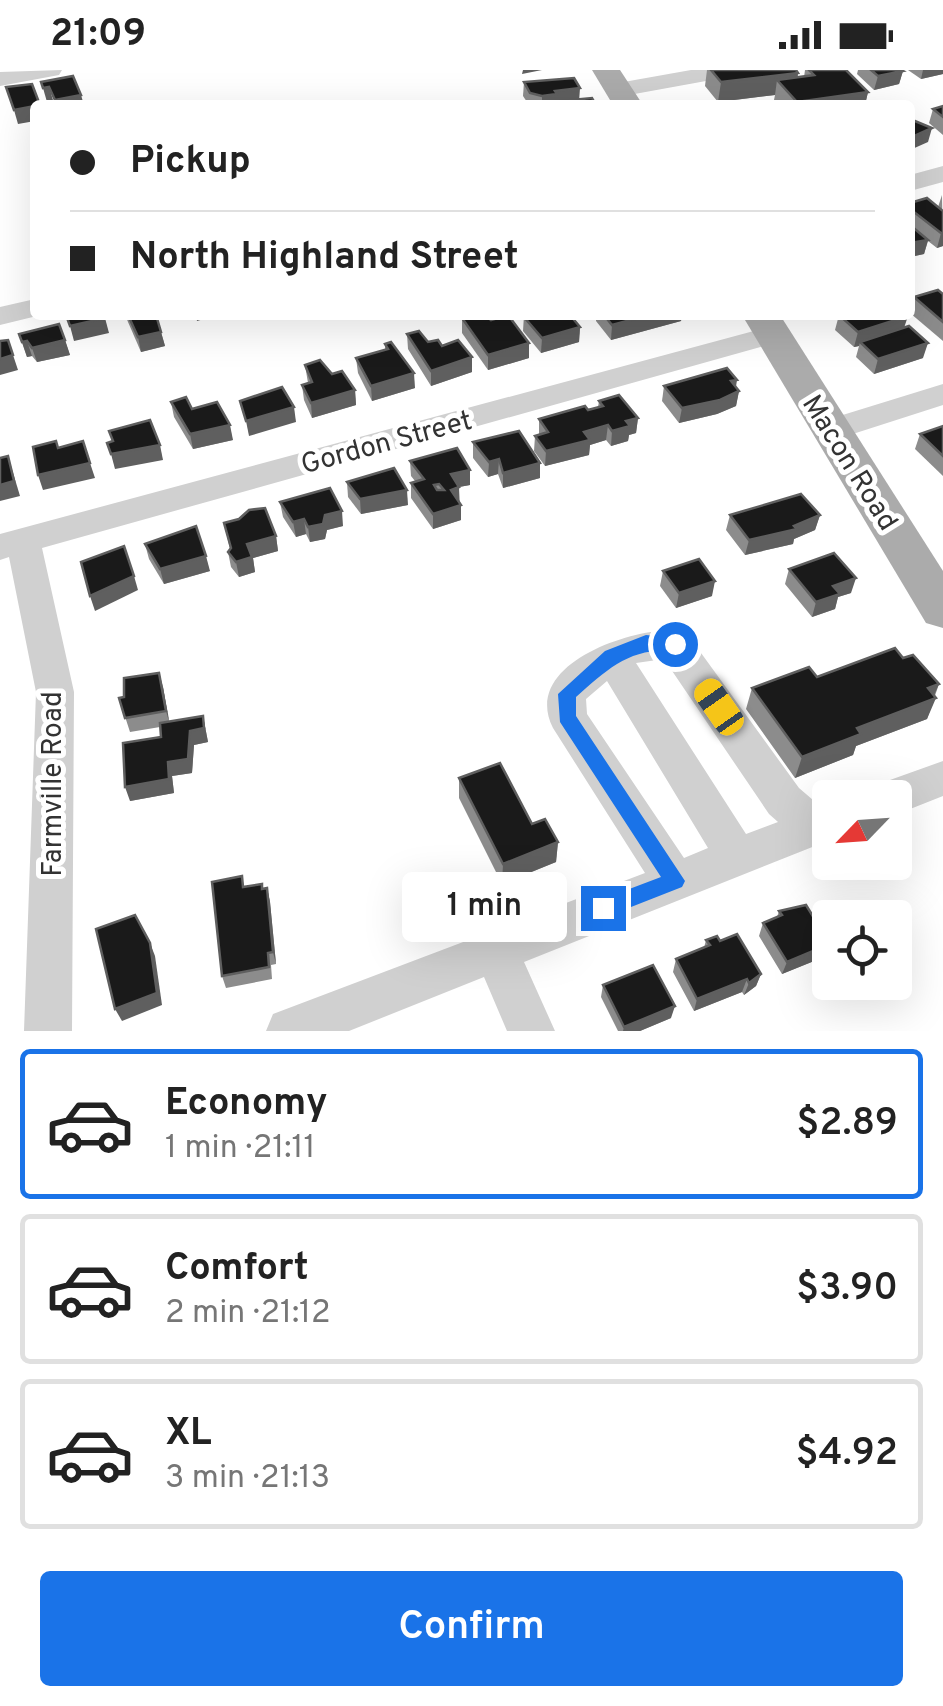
<!DOCTYPE html>
<html lang="en">
<head>
<meta charset="utf-8">
<style>
  :root { --surface:#fff; --page:#f6f6f6; --text:#222; --muted:#767676; --line:#e0e0e0; --accent:#1a73e8 }
  body { margin:0; font-family:Overpass,sans-serif; background:var(--page); color:var(--text); height:100vh; display:flex; flex-direction:column; font-size:38px; white-space:nowrap }
  * { box-sizing:border-box; margin:0 }
  p { font-size:32px; color:var(--muted) }
  .icon { flex:none; width:55px; height:55px; fill:none; stroke:currentColor; stroke-width:2; stroke-linecap:round; stroke-linejoin:round }
  .map { position:relative; height:961px; overflow:hidden }
  .panel { display:flex; flex-direction:column; background:var(--surface); flex:1 }
  .panel>* { flex:none }
  .hud { position:absolute; left:30px; top:30px; width:885px; height:220px; border-radius:10px; box-shadow:0 10px 40px #0002; display:grid; align-content:center; height:220px; padding:0 40px; background:var(--surface) }
  .needle { width:65px; rotate:245deg }
  .buttons { position:absolute; left:812px; top:710px; display:grid; gap:20px }
  .buttons a { display:grid; place-items:center; width:100px; height:100px; border-radius:10px; background:var(--surface); box-shadow:0 10px 40px #0002; font-size:50px }
  .end { position:absolute; width:45px; height:45px; margin:-22px; border:12px solid #1a73e8; background:#fff; box-shadow:0 0 0 5px #fff }
  .from { border-radius:50% }
  .bubble { position:absolute; height:70px; border-radius:10px; background:var(--surface); box-shadow:0 10px 40px #0002; font-size:32px; font-weight:600; line-height:70px; text-align:center }
  .car { position:absolute; width:30px; height:60px; margin:-30px -15px; border-radius:12px; box-shadow:0 0 8px 2px #0007; background:linear-gradient(#f5c518 24%,#345 0 40%,#f5c518 0 76%,#345 0 86%,#f5c518 0) }
  .hud b { display:flex; align-items:center; gap:35px; height:95px; font-size:38px }
  .hud b+b { border-top:2px solid var(--line) }
  .hud i { width:25px; height:25px; background:var(--text) }
  ul { padding:18px 0 0; list-style:none }
  li { display:flex; align-items:center; gap:30px; height:150px; margin:0 20px 15px; padding:0 20px; border:5px solid var(--line); border-radius:10px }
  li div { flex:1 }
  li b { display:block; font-size:38px }
  li em { font-style:normal; font-weight:600 }
  li.on { border-color:var(--accent) }
  li>.icon { width:90px; height:90px; stroke-width:1.5 }
  .primary-button { display:flex; gap:20px; margin-top:auto; padding:20px 40px }
  .primary-button a { flex:1; height:115px; border-radius:10px; background:var(--accent); color:#fff; font-size:40px; font-weight:600; line-height:115px; text-align:center }
  .status { display:flex; justify-content:space-between; align-items:center; height:70px; padding:0 50px; background:var(--surface); direction:ltr }
  .status svg { height:28px; fill:currentColor }
  .map>svg:first-child { display:block }
  .lines { fill:none; stroke-linecap:round; stroke-linejoin:round }
  .minor { fill:#d0d0d0; fill-rule:evenodd }
  .major { fill:#ababab; fill-rule:evenodd }
  .wall { fill:#8c8c8c }
  .shaded-wall { fill:#5f5f5f }
  .building { fill:#1a1a1a; stroke:#5f5f5f; stroke-width:2.5; fill-rule:evenodd }
  .route { fill:#1a73e8 }
  .labels { text-anchor:middle; stroke-width:10; stroke-linejoin:round; paint-order:stroke }
  .street-label { font-size:28px; fill:#333; stroke:#fff }
</style>
</head>
<body>
<div class="status"><b>21:09</b><svg viewBox="0 0 49 12"><path d="M0 12V9h3v3zM5 12V6h3v6zM10 12V3h3v9zM15 12V0h3v12zM26 1h20v11H26zM47 4h2v5h-2z"/></svg></div>
<div class="map">
<svg width="943" height="961" viewBox="0 0 943 961">
  <rect width="100%" height="100%" fill="#fff"/>
  <g class="lines">
    <g class="minor">
      <path d="M62,0L59,5L0,16V2Z"/>
      <path d="M691,0H739L728,7L618,27L606,20L618,13Z"/>
      <path d="M943,96V112L910,121V105Z"/>
      <path d="M35,229V245H41L0,255V237Z"/>
      <path d="M772,256L782,259L787,265L782,271L42,478L74,622L72,961H24L36,622L9,487L0,490V464Z"/>
      <path d="M943,314V335L831,371L820,368L815,360L820,352Z"/>
      <path d="M675,560L688,565L799,718L820,736L830,733V770L524,892L555,961H507L484,907L349,961H266L273,944L645,803L553,658C521,595 628,559 675,560ZM664,589L769,744L778,752L746,764L636,593ZM607,611L708,778L684,788L587,644L586,629Z"/>
      <path d="M943,691V726L895,745V728H871L876,715Z"/>
    </g>
    <g class="major">
      <path d="M592,0H620L643,35H613Z"/>
      <path d="M742,245H780L943,501V558L926,553Z"/>
    </g>
  </g>
  <g class="wall">
    <path d="M707,0H796L798,3V8L804,7L805,0H846L868,22L865,35H778L774,30L775,25L718,32L705,16Z"/>
    <path d="M858,0H901L903,1L899,14L874,20L857,4Z"/>
    <path d="M908,0H943V4L921,9Z"/>
    <path d="M524,12L580,29L596,35H529L523,26Z"/>
    <path d="M943,36V65L929,53L933,39Z"/>
    <path d="M942,125L943,176L937,178L928,171L924,184L910,187V133L938,137Z"/>
    <path d="M943,224V271L910,243L914,227Z"/>
    <path d="M125,245H156L165,276L141,282Z"/>
    <path d="M524,245H570L580,257L579,272L541,283L523,261Z"/>
    <path d="M596,245H682L681,251L611,270L596,251Z"/>
    <path d="M839,245L904,258L923,288L874,304L856,287L859,276L854,277L835,260Z"/>
    <path d="M462,248L529,288L488,300L462,263Z"/>
    <path d="M19,264L65,270L70,285L37,292L32,286L27,287Z"/>
    <path d="M407,264L428,272L442,276L472,302L431,316L408,279Z"/>
    <path d="M385,274L415,318L372,331L358,303L356,288L385,280Z"/>
    <path d="M305,295L332,304L355,320L356,335L312,348L304,330L302,315L308,313Z"/>
    <path d="M664,316L736,317L739,321L736,336L717,344L679,353L662,331Z"/>
    <path d="M599,331L638,348L636,363L629,365L628,371L611,376L606,370L590,375L589,385L545,396L534,381L535,366L539,365V349L598,337Z"/>
    <path d="M171,332L192,339L233,370L193,379L174,347Z"/>
    <path d="M943,356V406L915,379L920,364Z"/>
    <path d="M473,372L540,393V408L503,418L498,404L488,407L473,388Z"/>
    <path d="M410,391L470,415L459,417L461,450L433,459L411,428V413L415,411L411,406Z"/>
    <path d="M347,412L408,435L361,444L348,427Z"/>
    <path d="M280,432L343,456L327,460L325,469L310,472L306,464L296,467L283,447Z"/>
    <path d="M730,445H820L815,460L794,469L793,474L745,485L726,460Z"/>
    <path d="M224,453L276,466L278,481L253,488L255,502L239,507L231,497L228,482L230,479Z"/>
    <path d="M145,474L210,501L164,514L149,489Z"/>
    <path d="M789,499L851,523L838,527L835,539L812,547L785,514Z"/>
    <path d="M663,501L712,526L676,538L660,516Z"/>
    <path d="M903,588L939,614L927,649L856,676L853,685L795,708L746,639L752,618L817,607Z"/>
    <path d="M163,617L169,652L203,646L208,672L194,675L192,703L172,706L174,723L130,731L161,667L160,657L130,662L119,628Z"/>
    <path d="M459,708L558,772L556,792L502,814L459,728Z"/>
    <path d="M242,806L244,817L267,818L270,832L276,894L271,895L272,909L226,918L222,906Z"/>
    <path d="M779,841L824,887L782,904L759,866L763,853L777,847Z"/>
    <path d="M706,870L720,871L761,904L756,916L744,925L742,922L694,941L673,902L676,889L704,878Z"/>
    <path d="M603,915L671,948L640,961H618L601,927Z"/>
  </g>
  <g class="shaded-wall">
    <path d="M523,0H542L522,4Z"/>
    <path d="M923,0H943V4L921,9Z"/>
    <path d="M903,1L899,14L874,20L878,6Z"/>
    <path d="M798,3L794,23L777,10L775,25L718,32L721,12Z"/>
    <path d="M49,17L53,30L47,32L43,18Z"/>
    <path d="M580,18L579,32H550V35H542V26L555,21Z"/>
    <path d="M868,22L865,35H796L797,32Z"/>
    <path d="M81,25L84,35H57L55,30Z"/>
    <path d="M35,36V51L18,54L14,40Z"/>
    <path d="M932,58L928,72L910,80V68Z"/>
    <path d="M941,163H943V176L937,178Z"/>
    <path d="M928,170L924,184L910,187V173Z"/>
    <path d="M196,245H214V246L197,251Z"/>
    <path d="M649,245H682L681,251L611,270L612,255Z"/>
    <path d="M908,246L903,261L860,272L859,276L854,277L858,262Z"/>
    <path d="M105,248L109,263L74,271L70,256Z"/>
    <path d="M580,257L579,272L541,283L542,268Z"/>
    <path d="M161,262L165,276L141,282L138,267Z"/>
    <path d="M8,270L18,300L0,305V289Z"/>
    <path d="M65,270L70,285L37,292L32,278Z"/>
    <path d="M27,271L32,286L27,287L22,272Z"/>
    <path d="M529,273V288L488,300V285Z"/>
    <path d="M928,273L923,288L874,304L878,289Z"/>
    <path d="M472,287V302L431,316V301Z"/>
    <path d="M414,303L415,318L372,331L371,316Z"/>
    <path d="M737,310L735,323L739,321L736,336L717,344L679,353L682,338L731,311Z"/>
    <path d="M355,320L356,335L312,348L311,333Z"/>
    <path d="M294,337L296,352L249,366L246,351Z"/>
    <path d="M638,348L636,363L629,365L628,371L611,376L612,361L626,351Z"/>
    <path d="M230,355L233,370L193,379L190,364Z"/>
    <path d="M608,355L606,370L590,375L589,385L545,396L546,381L584,362Z"/>
    <path d="M160,375L163,390L115,399L111,384Z"/>
    <path d="M8,386L20,426L0,431V415Z"/>
    <path d="M499,389L498,404L488,407L489,392Z"/>
    <path d="M90,393L95,408L43,420L38,405Z"/>
    <path d="M540,393V408L503,418V403Z"/>
    <path d="M470,400V415L459,417V432L452,435L451,404Z"/>
    <path d="M407,420L408,435L361,444L360,429Z"/>
    <path d="M461,435V450L433,459V444Z"/>
    <path d="M342,441L343,456L327,460L325,469L310,472L308,457L325,445Z"/>
    <path d="M820,445L815,460L794,469L793,474L745,485L749,470L794,456Z"/>
    <path d="M304,449L306,464L296,467L293,452Z"/>
    <path d="M276,466L278,481L253,488L255,502L239,507L236,492L247,474Z"/>
    <path d="M206,486L210,501L164,514L160,499Z"/>
    <path d="M134,506L138,520L95,541L90,526Z"/>
    <path d="M856,508L851,523L838,527L835,539L812,547L816,532L833,516Z"/>
    <path d="M715,511L712,526L676,538L679,523Z"/>
    <path d="M159,603L163,617L170,655L166,641Z"/>
    <path d="M939,614L932,630L936,628L927,649L856,676L853,685L795,708L802,687L928,618Z"/>
    <path d="M203,646L208,672L194,675L192,703L172,706L174,723L130,731L125,717L168,692L190,661Z"/>
    <path d="M558,772L556,792L502,814L503,794Z"/>
    <path d="M267,818L270,832L276,894L273,882Z"/>
    <path d="M150,873L155,886L162,935L122,951L115,939Z"/>
    <path d="M830,874L824,887L782,904L787,892Z"/>
    <path d="M761,904L756,916L744,925L749,913Z"/>
    <path d="M747,909L742,922L694,941L697,929Z"/>
    <path d="M675,936L671,948L640,961H623L624,957Z"/>
  </g>
  <g class="building">
    <path d="M711,0H796L798,3L721,12Z"/>
    <path d="M809,0H846L868,22L797,32L777,10L814,5Z"/>
    <path d="M871,0H901L903,1L878,6Z"/>
    <path d="M73,6L81,25L55,30L49,17L43,18L41,12Z"/>
    <path d="M574,8L580,18L555,21L557,24L542,26L530,23L524,12Z"/>
    <path d="M32,14L40,35L14,40L6,17Z"/>
    <path d="M592,28L596,35H552L550,32Z"/>
    <path d="M943,36V47L933,39Z"/>
    <path d="M910,49L932,58L910,68Z"/>
    <path d="M927,128L943,141V163H941L910,139V133Z"/>
    <path d="M910,155L928,170L910,173Z"/>
    <path d="M938,220L943,224V252L914,227Z"/>
    <path d="M66,245H104L105,248L70,256Z"/>
    <path d="M128,245H156L161,262L138,267Z"/>
    <path d="M473,245H485L491,250L508,245L529,273L488,285L462,248Z"/>
    <path d="M529,245H570L580,257L542,268L524,247Z"/>
    <path d="M604,245H649L612,255Z"/>
    <path d="M839,245H906L908,246L858,262Z"/>
    <path d="M59,254L65,270L32,278L27,271L22,272L19,264Z"/>
    <path d="M909,256L928,273L878,289L860,272Z"/>
    <path d="M419,261L428,272L438,270L442,276L458,270L472,287L431,301L407,264Z"/>
    <path d="M8,270L13,285L0,289V271Z"/>
    <path d="M391,272L414,303L371,316L356,288L388,279L385,274Z"/>
    <path d="M320,290L332,304L342,301L355,320L311,333L302,315L312,312L305,295Z"/>
    <path d="M727,298L737,310L731,311L739,321L720,330L682,338L664,316Z"/>
    <path d="M282,317L294,337L246,351L240,331Z"/>
    <path d="M619,325L638,348L626,351L630,356L612,361L608,355L584,362L590,370L546,381L535,366L548,362L539,349L585,336L588,340L603,336L599,331Z"/>
    <path d="M186,327L192,339L217,332L230,355L190,364L171,332Z"/>
    <path d="M150,350L160,375L111,384L107,373L113,371L109,361Z"/>
    <path d="M943,356V386L920,364Z"/>
    <path d="M519,361L540,393L503,403L499,389L489,392L473,372Z"/>
    <path d="M56,371L58,378L83,371L90,393L38,405L33,377Z"/>
    <path d="M457,378L470,400L451,404L459,417L451,420L461,435L433,444L411,413L424,409L410,391ZM439,414L444,420H437L434,415Z"/>
    <path d="M8,386L14,411L0,415V388Z"/>
    <path d="M394,398L407,420L360,429L347,412Z"/>
    <path d="M330,418L342,441L325,445L323,454L308,457L304,449L293,452L280,432Z"/>
    <path d="M801,424L820,445L794,456L797,459L749,470L730,445Z"/>
    <path d="M265,438L276,466L247,474L252,487L236,492L228,482L231,478L224,453L239,449L249,440Z"/>
    <path d="M196,456L206,486L160,499L145,474Z"/>
    <path d="M124,476L134,506L90,526L81,492Z"/>
    <path d="M834,483L856,508L833,516L840,524L816,532L789,499Z"/>
    <path d="M699,489L715,511L679,523L663,501Z"/>
    <path d="M895,578L903,588L913,585L939,614L928,618L936,628L857,658L861,664L802,687L752,618L809,597L817,607Z"/>
    <path d="M159,603L166,641L125,648L119,628L124,627V608Z"/>
    <path d="M203,646L204,658L190,661L188,689L168,692L169,709L125,717L123,673L161,667L160,653Z"/>
    <path d="M500,693L532,754L545,749L558,772L503,794L459,708Z"/>
    <path d="M242,806L243,817L262,814V819L267,818L273,882L268,883L269,897L222,906L212,812Z"/>
    <path d="M806,835L830,874L787,892L763,853L782,845L779,841Z"/>
    <path d="M135,845L150,873L157,923L115,939L96,859Z"/>
    <path d="M737,864L761,904L749,913L747,909L697,929L676,889L710,875L706,870L717,866L720,871Z"/>
    <path d="M653,895L675,936L624,957L603,915Z"/>
  </g>
  <path class="route" d="M646,565L675,568L684,574L675,581C630,577 608,599 576,627V646L685,811L682,817L603,848L592,838L595,832L661,807L560,652L558,624L605,581Z"/>
  <g class="labels">
    <g class="street-label">
      <text transform="translate(386 371) rotate(-15)" y="10">Gordon Street</text>
      <text transform="translate(851 392) rotate(58)" y="10">Macon Road</text>
      <text transform="translate(51 714) rotate(-90)" y="10">Farmville Road</text>
    </g>
  </g>
</svg>
<div class="buttons">
<a><svg class="needle" viewBox="-14 -14 28 28"><path d="M0-13l5 13h-10z" fill="#e53935"/><path d="M0 13l5-13h-10z" fill="#767676"/></svg></a>
<a><svg class="icon" aria-label="locate" viewBox="0 0 24 24"><circle cx="12" cy="12" r="6"/><path d="M12 2v4M12 18v4M2 12h4M18 12h4"/></svg></a>
</div>
<i class="end from" style="left:675px;top:574px"></i>
<i class="end" style="left:603px;top:838px"></i>
<div class="bubble" style="left:402px;top:802px;width:165px">1 min</div>
<i class="car" style="left:719px;top:637px;rotate:325deg"></i>
<div class="hud">
<b><i class="from"></i>Pickup</b>
<b><i></i>North Highland Street</b>
</div>
</div>
<section class="panel">
<ul>
<li class="on"><svg class="icon" aria-label="car" viewBox="0 0 24 24"><path d="M5 17H2v-5l4-1 3-4h7l3 4 3 1v5h-3M9 17h6M6 11h13"/><circle cx="7" cy="17" r="2"/><circle cx="17" cy="17" r="2"/></svg><div><b>Economy</b><p>1 min · 21:11</p></div><em>$2.89</em></li>
<li><svg class="icon" aria-label="car" viewBox="0 0 24 24"><path d="M5 17H2v-5l4-1 3-4h7l3 4 3 1v5h-3M9 17h6M6 11h13"/><circle cx="7" cy="17" r="2"/><circle cx="17" cy="17" r="2"/></svg><div><b>Comfort</b><p>2 min · 21:12</p></div><em>$3.90</em></li>
<li><svg class="icon" aria-label="car" viewBox="0 0 24 24"><path d="M5 17H2v-5l4-1 3-4h7l3 4 3 1v5h-3M9 17h6M6 11h13"/><circle cx="7" cy="17" r="2"/><circle cx="17" cy="17" r="2"/></svg><div><b>XL</b><p>3 min · 21:13</p></div><em>$4.92</em></li>
</ul>
<div class="primary-button"><a>Confirm</a></div>
</section>
</body>
</html>
